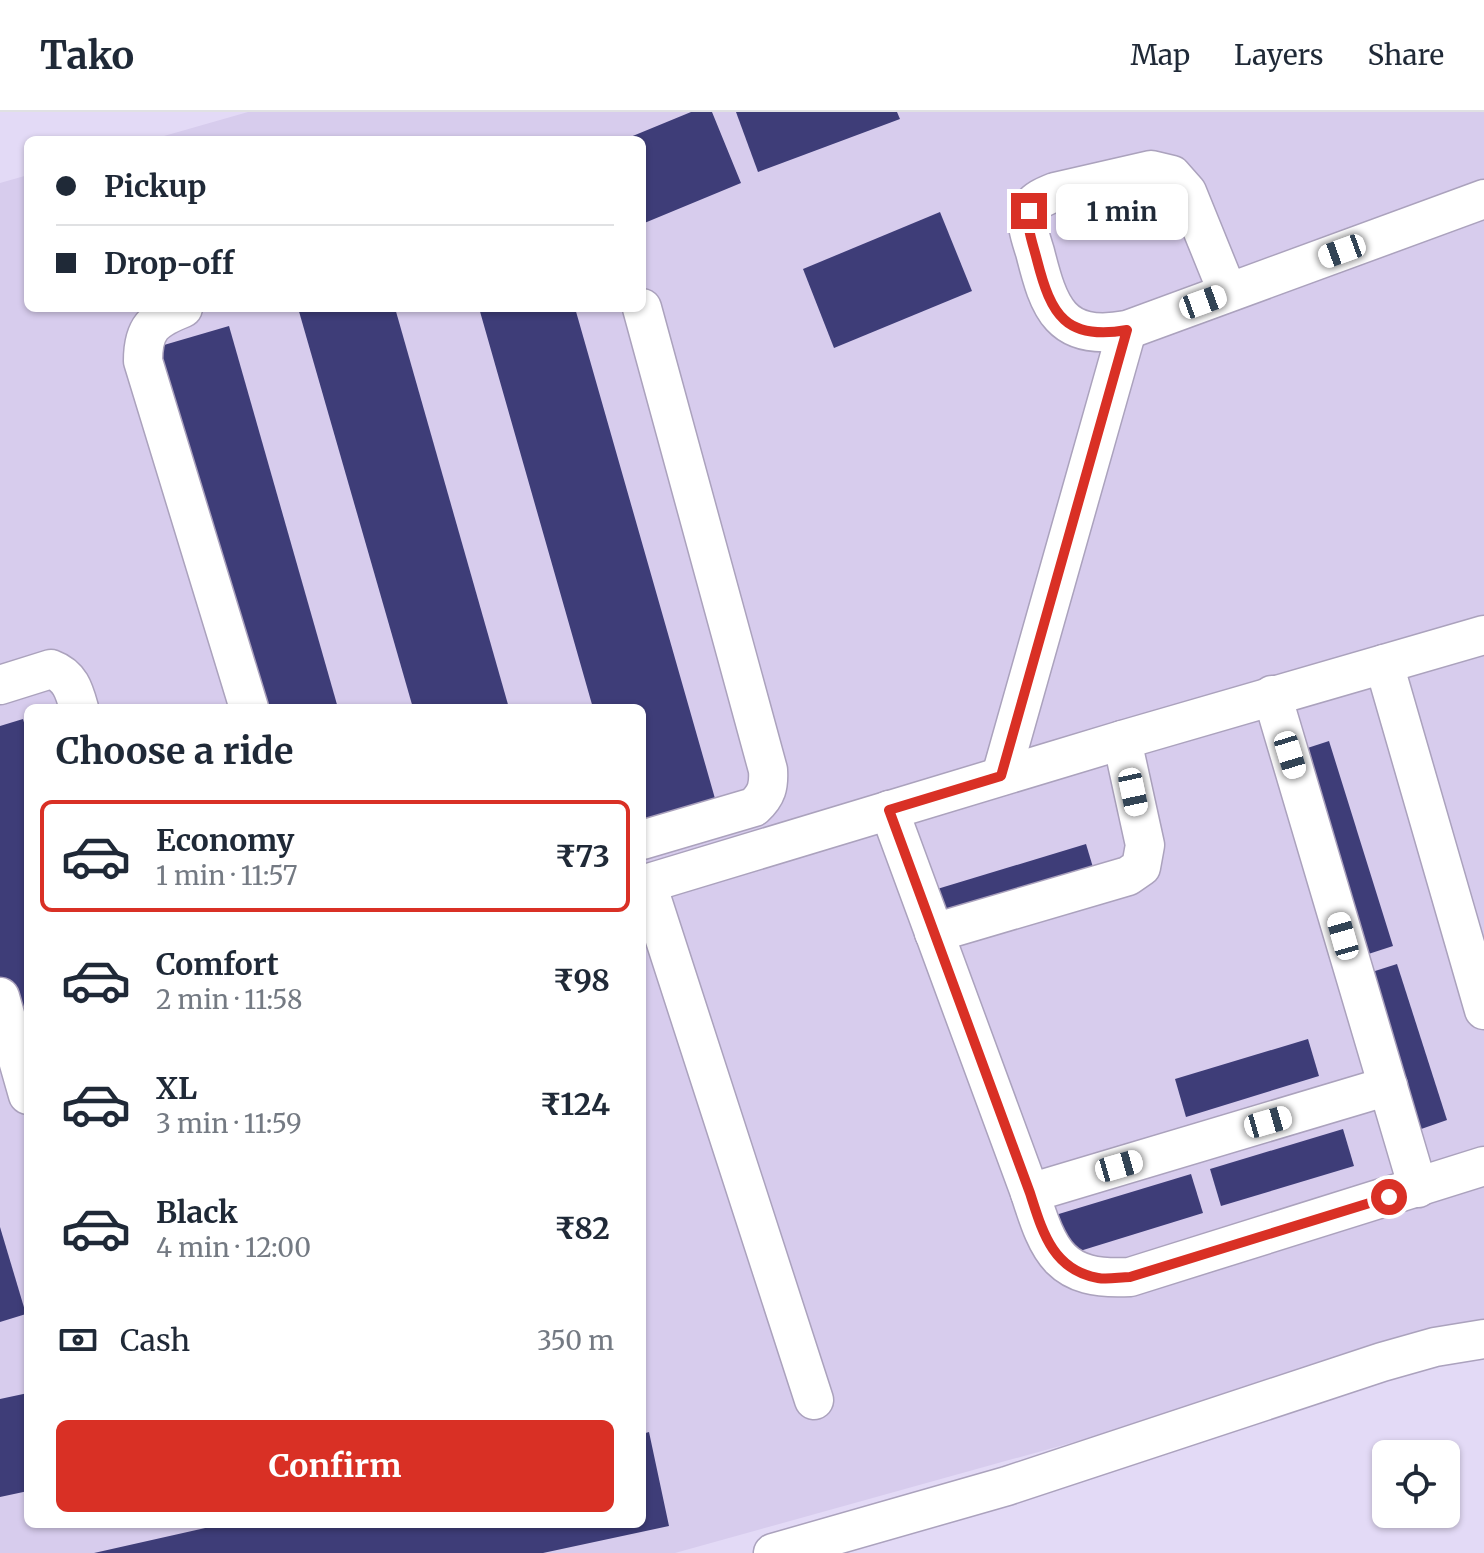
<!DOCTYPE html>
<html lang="en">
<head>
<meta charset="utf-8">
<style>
  :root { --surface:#fff; --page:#f2f2f3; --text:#1f2937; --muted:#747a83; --line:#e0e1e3; --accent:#d93025 }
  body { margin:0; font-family:Merriweather,serif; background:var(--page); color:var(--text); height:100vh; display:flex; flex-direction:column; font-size:30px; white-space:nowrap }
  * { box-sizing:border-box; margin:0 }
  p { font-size:26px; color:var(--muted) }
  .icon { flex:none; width:44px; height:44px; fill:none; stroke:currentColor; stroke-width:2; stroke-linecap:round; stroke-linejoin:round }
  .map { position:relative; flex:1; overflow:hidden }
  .details { position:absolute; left:24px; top:592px; width:622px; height:824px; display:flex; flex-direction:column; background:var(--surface); border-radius:12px; box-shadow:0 2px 6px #0004 }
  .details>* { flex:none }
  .hud { position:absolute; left:24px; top:24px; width:622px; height:176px; border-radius:12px; box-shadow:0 2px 6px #0004; display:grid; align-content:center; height:176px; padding:0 32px; background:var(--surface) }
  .controls { position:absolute; left:1372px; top:1328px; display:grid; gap:16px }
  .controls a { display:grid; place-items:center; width:88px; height:88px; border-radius:12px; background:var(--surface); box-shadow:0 2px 6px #0004; font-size:40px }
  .end { position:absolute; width:36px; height:36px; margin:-18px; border:10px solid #d93025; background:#fff; box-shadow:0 0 0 4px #fff }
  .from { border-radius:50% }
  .bubble { position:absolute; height:56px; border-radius:12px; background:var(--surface); box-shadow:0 2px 6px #0004; font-size:26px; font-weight:700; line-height:56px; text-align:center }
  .car { position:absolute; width:24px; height:48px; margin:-24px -12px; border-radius:10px; box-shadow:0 0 6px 2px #0007; background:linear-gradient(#fff 24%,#345 0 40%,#fff 0 76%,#345 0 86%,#fff 0) }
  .hud b { display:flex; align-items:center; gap:28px; height:76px; font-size:30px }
  .hud b+b { border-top:2px solid var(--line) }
  .hud i { width:20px; height:20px; background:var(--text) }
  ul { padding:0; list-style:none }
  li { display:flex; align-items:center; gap:24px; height:112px; margin:0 16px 12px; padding:0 16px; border:4px solid transparent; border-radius:12px }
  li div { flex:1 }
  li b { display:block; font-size:30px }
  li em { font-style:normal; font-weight:700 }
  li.on { border-color:var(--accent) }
  li>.icon { width:72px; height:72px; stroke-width:1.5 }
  h2 { padding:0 32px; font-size:36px; line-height:96px }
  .pay { display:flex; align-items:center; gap:20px; height:88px; padding:0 32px; font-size:30px }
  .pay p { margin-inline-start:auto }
  .action { display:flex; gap:16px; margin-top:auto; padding:16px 32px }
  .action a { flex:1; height:92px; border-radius:12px; background:var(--accent); color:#fff; font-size:32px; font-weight:700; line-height:92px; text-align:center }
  header { display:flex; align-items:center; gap:48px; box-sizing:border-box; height:112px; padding:0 40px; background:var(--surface); border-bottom:2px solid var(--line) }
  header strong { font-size:38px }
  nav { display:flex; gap:44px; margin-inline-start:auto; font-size:28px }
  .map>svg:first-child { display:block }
  .built { fill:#d7cced; fill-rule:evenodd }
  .building { fill:#3e3d78 }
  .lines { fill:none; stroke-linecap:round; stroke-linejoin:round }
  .minor-casing { stroke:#aba2bd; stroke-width:41 }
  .minor { stroke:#fff; stroke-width:38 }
  .route { stroke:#d93025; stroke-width:10 }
</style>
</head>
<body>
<header>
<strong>Tako</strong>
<nav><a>Map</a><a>Layers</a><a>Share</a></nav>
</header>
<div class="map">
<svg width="1484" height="1441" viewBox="0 0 1484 1441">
  <rect width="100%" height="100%" fill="#e3daf6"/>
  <path class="built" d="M248,0H1484V1216L675,1441H0V71L28,63V196H642V28H150ZM28,596H642V1412H28Z"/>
  <g class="building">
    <path d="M691,0H712L741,71L642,112V28H623Z"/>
    <path d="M736,0H897L900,7L758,60Z"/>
    <path d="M940,100L972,179L834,236L803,157Z"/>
    <path d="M298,196H395L509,596H413Z"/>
    <path d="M479,196H575L716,690L642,712V596H593Z"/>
    <path d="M229,214L338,596H242L140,240Z"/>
    <path d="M23,607L28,624V990L0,897V614Z"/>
    <path d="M1329,629L1393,834L1350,848L1286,643Z"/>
    <path d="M1086,732L1098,772L935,820L924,781Z"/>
    <path d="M1397,852L1447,1008L1404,1023L1353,866Z"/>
    <path d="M1308,927L1319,964L1186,1005L1175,967Z"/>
    <path d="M1343,1017L1354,1054L1221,1094L1210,1057Z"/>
    <path d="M1191,1062L1203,1101L1041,1151L1029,1111Z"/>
    <path d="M0,1115L26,1202L0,1210Z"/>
    <path d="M28,1281V1379L0,1385V1287Z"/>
    <path d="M649,1320L669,1414L543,1441H94L223,1412H642V1322Z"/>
  </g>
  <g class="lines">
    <defs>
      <g id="minor">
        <path d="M1228,181L1187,80L1172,63L1151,58L1055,80C1045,84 1035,88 1030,97C1024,109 1031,127 1035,140C1049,196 1060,230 1127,218L1484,87"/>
        <path d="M183,196C153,208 143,216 143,249L249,596"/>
        <path d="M642,196L768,658C769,674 767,683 754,695L642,728"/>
        <path d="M1384,552L1484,898"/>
        <path d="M0,573L51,557C70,564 74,578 79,596"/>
        <path d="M1272,583L1418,1076"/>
        <path d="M1001,664L1127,218"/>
        <path d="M889,698L1030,1081C1049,1141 1060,1169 1130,1165L1484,1054"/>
        <path d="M647,772L814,1288"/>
        <path d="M642,773L1122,628L1484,523"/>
        <path d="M934,821L1128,764L1141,755L1145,733L1122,628"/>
        <path d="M0,885L28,983"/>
        <path d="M1030,1081L1388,974"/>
        <path d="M773,1441L1007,1374L1382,1250L1435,1235L1484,1227"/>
      </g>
    </defs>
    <use href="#minor" class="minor-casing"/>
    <use href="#minor" class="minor"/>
  </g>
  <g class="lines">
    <path class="route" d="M1029,99C1026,115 1033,132 1037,148C1051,203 1066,229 1127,218L1001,664L889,698L1030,1081C1042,1118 1052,1158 1098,1166C1108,1168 1120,1165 1130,1165L1389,1085"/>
  </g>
</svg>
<div class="controls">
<a><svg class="icon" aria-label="locate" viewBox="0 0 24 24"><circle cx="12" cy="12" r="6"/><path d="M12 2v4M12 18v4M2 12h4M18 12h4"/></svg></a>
</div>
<i class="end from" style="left:1389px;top:1085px"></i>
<i class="end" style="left:1029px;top:99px"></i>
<div class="bubble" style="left:1056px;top:72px;width:132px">1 min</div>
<i class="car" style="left:1342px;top:139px;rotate:250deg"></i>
<i class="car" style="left:1203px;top:190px;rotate:70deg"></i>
<i class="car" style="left:1290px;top:643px;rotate:163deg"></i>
<i class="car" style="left:1133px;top:680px;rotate:168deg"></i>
<i class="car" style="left:1343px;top:824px;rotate:344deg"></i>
<i class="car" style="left:1268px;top:1010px;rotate:74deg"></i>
<i class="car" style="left:1119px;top:1054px;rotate:74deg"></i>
<div class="hud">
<b><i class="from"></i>Pickup</b>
<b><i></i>Drop-off</b>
</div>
<section class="details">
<h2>Choose a ride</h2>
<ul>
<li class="on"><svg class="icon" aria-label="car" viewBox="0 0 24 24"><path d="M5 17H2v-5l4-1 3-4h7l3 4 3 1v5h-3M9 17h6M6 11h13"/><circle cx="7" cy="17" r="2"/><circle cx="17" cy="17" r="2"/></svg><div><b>Economy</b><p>1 min · 11:57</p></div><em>₹73</em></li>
<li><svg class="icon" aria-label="car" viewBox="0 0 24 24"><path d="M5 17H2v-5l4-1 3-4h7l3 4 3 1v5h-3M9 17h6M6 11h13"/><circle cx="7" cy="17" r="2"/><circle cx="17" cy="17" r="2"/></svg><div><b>Comfort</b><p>2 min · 11:58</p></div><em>₹98</em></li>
<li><svg class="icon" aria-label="car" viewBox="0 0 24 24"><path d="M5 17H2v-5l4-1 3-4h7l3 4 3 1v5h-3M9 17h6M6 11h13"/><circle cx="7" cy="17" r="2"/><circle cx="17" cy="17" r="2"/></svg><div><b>XL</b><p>3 min · 11:59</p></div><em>₹124</em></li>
<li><svg class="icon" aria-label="car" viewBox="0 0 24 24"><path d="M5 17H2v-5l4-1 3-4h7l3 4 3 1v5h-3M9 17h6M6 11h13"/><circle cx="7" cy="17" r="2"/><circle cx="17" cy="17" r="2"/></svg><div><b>Black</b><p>4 min · 12:00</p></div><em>₹82</em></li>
</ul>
<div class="pay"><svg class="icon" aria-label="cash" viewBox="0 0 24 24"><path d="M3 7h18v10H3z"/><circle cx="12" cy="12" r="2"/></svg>Cash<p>350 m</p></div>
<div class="action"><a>Confirm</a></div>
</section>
</div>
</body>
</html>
